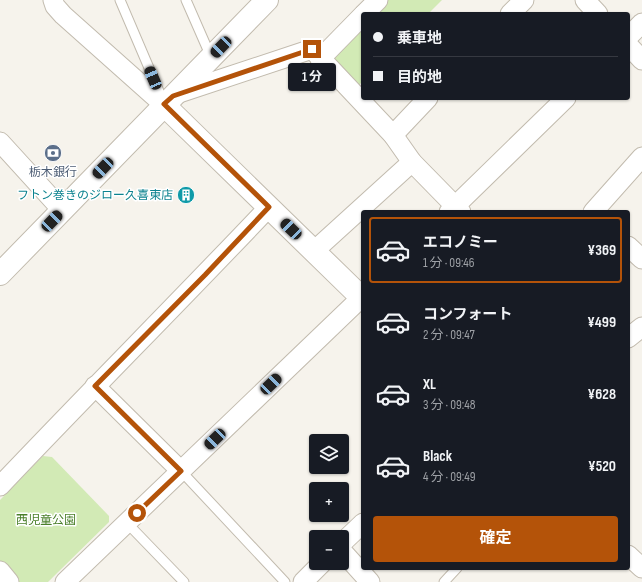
<!DOCTYPE html>
<html lang="ja">
<head>
<meta charset="utf-8">
<style>
  :root { --surface:#171b24; --page:#242831; --text:#f1f3f6; --muted:#9ea1a6; --line:#363941; --accent:#b45309 }
  body { margin:0; font-family:"Sofia Sans Condensed","Noto Sans JP",sans-serif; background:var(--page); color:var(--text); height:100vh; display:flex; flex-direction:column; font-size:15px; white-space:nowrap }
  * { box-sizing:border-box; margin:0 }
  p { font-size:13px; color:var(--muted) }
  .icon { flex:none; width:22px; height:22px; fill:none; stroke:currentColor; stroke-width:2; stroke-linecap:round; stroke-linejoin:round }
  .map { position:relative; flex:1; overflow:hidden }
  .drawer { position:absolute; left:361px; top:210px; width:269px; height:360px; display:flex; flex-direction:column; background:var(--surface); border-radius:4px; box-shadow:0 1px 3px #0004 }
  .drawer>* { flex:none }
  .hud { position:absolute; left:361px; top:12px; width:269px; height:88px; border-radius:4px; box-shadow:0 1px 3px #0004; display:grid; align-content:center; height:88px; padding:0 12px; background:var(--surface) }
  .controls { position:absolute; left:309px; top:434px; display:grid; gap:8px }
  .controls a { display:grid; place-items:center; width:40px; height:40px; border-radius:4px; background:var(--surface); box-shadow:0 1px 3px #0004; font-size:20px }
  .end { position:absolute; width:18px; height:18px; margin:-9px; border:5px solid #b45309; background:#fff; box-shadow:0 0 0 2px #fff }
  .from { border-radius:50% }
  .bubble { position:absolute; height:28px; border-radius:4px; background:var(--surface); box-shadow:0 1px 3px #0004; font-size:13px; font-weight:700; line-height:28px; text-align:center }
  .car { position:absolute; width:12px; height:24px; margin:-12px -6px; border-radius:5px; box-shadow:0 0 3px 1px #0007; background:linear-gradient(#222 24%,#8ab4d8 0 40%,#222 0 76%,#8ab4d8 0 86%,#222 0) }
  .hud b { display:flex; align-items:center; gap:14px; height:38px; font-size:15px }
  .hud b+b { border-top:1px solid var(--line) }
  .hud i { width:10px; height:10px; background:var(--text) }
  ul { padding:7px 0 0; list-style:none }
  li { display:flex; align-items:center; gap:12px; height:66px; margin:0 8px 6px; padding:0 4px; border:2px solid transparent; border-radius:4px }
  li div { flex:1 }
  li b { display:block; font-size:15px }
  li em { font-style:normal; font-weight:700 }
  li.selected { border-color:var(--accent) }
  li>.icon { width:36px; height:36px; stroke-width:1.5 }
  .primary-button { display:flex; gap:8px; margin-top:auto; padding:8px 12px }
  .primary-button a { flex:1; height:46px; border-radius:4px; background:var(--accent); color:#fff; font-size:16px; font-weight:700; line-height:46px; text-align:center }
  .map>svg:first-child { display:block }
  .green { fill:#d2eab5 }
  .lines { fill:none; stroke-linecap:round; stroke-linejoin:round }
  .service-casing { stroke:#c2bbae; stroke-width:11 }
  .minor-casing { stroke:#c2bbae; stroke-width:21 }
  .tertiary-casing { stroke:#c2bbae; stroke-width:24 }
  .service { stroke:#fff; stroke-width:9 }
  .minor { stroke:#fff; stroke-width:19 }
  .tertiary { stroke:#fff; stroke-width:22 }
  .route { stroke:#b45309; stroke-width:5 }
  .labels { text-anchor:middle; stroke-width:3; stroke-linejoin:round; paint-order:stroke }
  .service-label { font-size:12px; fill:#4e5e75; stroke:#fff }
  .culture-label { font-size:12px; fill:#0d838f; stroke:#fff; text-anchor:end }
  .park-label { font-size:12px; fill:#4a7f2a; stroke:#fff }
</style>
</head>
<body>
<div class="map">
<svg width="642" height="582" viewBox="0 0 642 582">
  <rect width="100%" height="100%" fill="#f6f3ec"/>
  <g class="green">
    <path d="M386,0H442L428,14H373Z"/>
    <path d="M363,24V81L355,89L331,61Z"/>
    <path d="M43,456L52,457L109,516V522L48,582H17L0,562V500Z"/>
  </g>
  <g class="lines">
    <defs>
      <g id="service">
        <path d="M120,0L161,96"/>
        <path d="M186,0L211,57"/>
        <path d="M181,471L285,582"/>
        <path d="M127,523L184,582"/>
        <path d="M444,582L457,568"/>
      </g>
      <g id="minor">
        <path d="M53,0L55,6L63,15L164,105"/>
        <path d="M585,0L598,14"/>
        <path d="M364,14L378,0"/>
        <path d="M510,14L524,0"/>
        <path d="M628,37L642,23"/>
        <path d="M628,45L642,60"/>
        <path d="M320,59L363,15"/>
        <path d="M173,95L312,49L393,135L412,162L461,212"/>
        <path d="M393,135L428,98"/>
        <path d="M0,142L62,210"/>
        <path d="M449,212L566,98"/>
        <path d="M593,212L642,157"/>
        <path d="M628,246L642,259"/>
        <path d="M314,251L412,162"/>
        <path d="M628,338L642,327"/>
        <path d="M95,386L181,471"/>
        <path d="M0,486C89,392 180,301 269,207"/>
        <path d="M342,543L363,523"/>
        <path d="M342,551L370,582"/>
        <path d="M628,555L642,568"/>
        <path d="M0,571L9,582"/>
        <path d="M65,582L363,296"/>
        <path d="M303,582L322,563"/>
      </g>
      <g id="tertiary">
        <path d="M164,105L363,299"/>
        <path d="M0,274L267,0"/>
      </g>
    </defs>
    <use href="#service" class="service-casing"/>
    <use href="#minor" class="minor-casing"/>
    <use href="#tertiary" class="tertiary-casing"/>
    <use href="#service" class="service"/>
    <use href="#minor" class="minor"/>
    <use href="#tertiary" class="tertiary"/>
  </g>
  <g class="lines">
    <path class="route" d="M137,513L181,471L95,386L205,275L269,207L164,104L173,96L312,49"/>
  </g>
  <defs>
    <symbol id="bank-disc" viewBox="-11 -11 22 22"><circle r="9.5" fill="#5c6f8a" stroke="#fff"/><path d="M-6-4H6V4H-6ZM0-2.3a2.3 2.3 0 1 0 0 4.6a2.3 2.3 0 1 0 0-4.6Z" fill="#fff"/></symbol>
    <symbol id="building-disc" viewBox="-11 -11 22 22"><circle r="9.5" fill="#0f9aa8" stroke="#fff"/><path d="M-4-6H4V6H1V3H-1V6H-4ZM-2.5-4.3h1.7v1.8h-1.7ZM.8-4.3h1.7v1.8H.8ZM-2.5-1h1.7V.8h-1.7ZM.8-1h1.7V.8H.8Z" fill="#fff"/></symbol>
  </defs>
  <g fill-rule="evenodd">
    <use href="#bank-disc" x="43" y="143" width="20" height="20"/>
    <use href="#building-disc" x="176" y="185" width="20" height="20"/>
  </g>
  <g class="labels">
    <g class="service-label">
      <text x="53" y="176">栃木銀行</text>
    </g>
    <g class="culture-label">
      <text x="173" y="199">フトン巻きのジロー久喜東店</text>
    </g>
    <g class="park-label">
      <text x="46" y="524">西児童公園</text>
    </g>
  </g>
</svg>
<div class="controls">
<a><svg class="icon" aria-label="layers" viewBox="0 0 24 24"><path d="M12 4l9 5-9 5-9-5zM3 14l9 5 9-5"/></svg></a>
<a>+</a>
<a>−</a>
</div>
<i class="end from" style="left:137px;top:513px"></i>
<i class="end" style="left:312px;top:49px"></i>
<div class="bubble" style="left:288px;top:63px;width:48px">1 分</div>
<i class="car" style="left:221px;top:47px;rotate:224deg"></i>
<i class="car" style="left:153px;top:78px;rotate:337deg"></i>
<i class="car" style="left:103px;top:168px;rotate:224deg"></i>
<i class="car" style="left:52px;top:221px;rotate:44deg"></i>
<i class="car" style="left:291px;top:229px;rotate:314deg"></i>
<i class="car" style="left:271px;top:384px;rotate:46deg"></i>
<i class="car" style="left:215px;top:439px;rotate:226deg"></i>
<div class="hud">
<b><i class="from"></i>乗車地</b>
<b><i></i>目的地</b>
</div>
<section class="drawer">
<ul>
<li class="selected"><svg class="icon" aria-label="car" viewBox="0 0 24 24"><path d="M5 17H2v-5l4-1 3-4h7l3 4 3 1v5h-3M9 17h6M6 11h13"/><circle cx="7" cy="17" r="2"/><circle cx="17" cy="17" r="2"/></svg><div><b>エコノミー</b><p>1 分 · 09:46</p></div><em>¥369</em></li>
<li><svg class="icon" aria-label="car" viewBox="0 0 24 24"><path d="M5 17H2v-5l4-1 3-4h7l3 4 3 1v5h-3M9 17h6M6 11h13"/><circle cx="7" cy="17" r="2"/><circle cx="17" cy="17" r="2"/></svg><div><b>コンフォート</b><p>2 分 · 09:47</p></div><em>¥499</em></li>
<li><svg class="icon" aria-label="car" viewBox="0 0 24 24"><path d="M5 17H2v-5l4-1 3-4h7l3 4 3 1v5h-3M9 17h6M6 11h13"/><circle cx="7" cy="17" r="2"/><circle cx="17" cy="17" r="2"/></svg><div><b>XL</b><p>3 分 · 09:48</p></div><em>¥628</em></li>
<li><svg class="icon" aria-label="car" viewBox="0 0 24 24"><path d="M5 17H2v-5l4-1 3-4h7l3 4 3 1v5h-3M9 17h6M6 11h13"/><circle cx="7" cy="17" r="2"/><circle cx="17" cy="17" r="2"/></svg><div><b>Black</b><p>4 分 · 09:49</p></div><em>¥520</em></li>
</ul>
<div class="primary-button"><a>確定</a></div>
</section>
</div>
</body>
</html>
